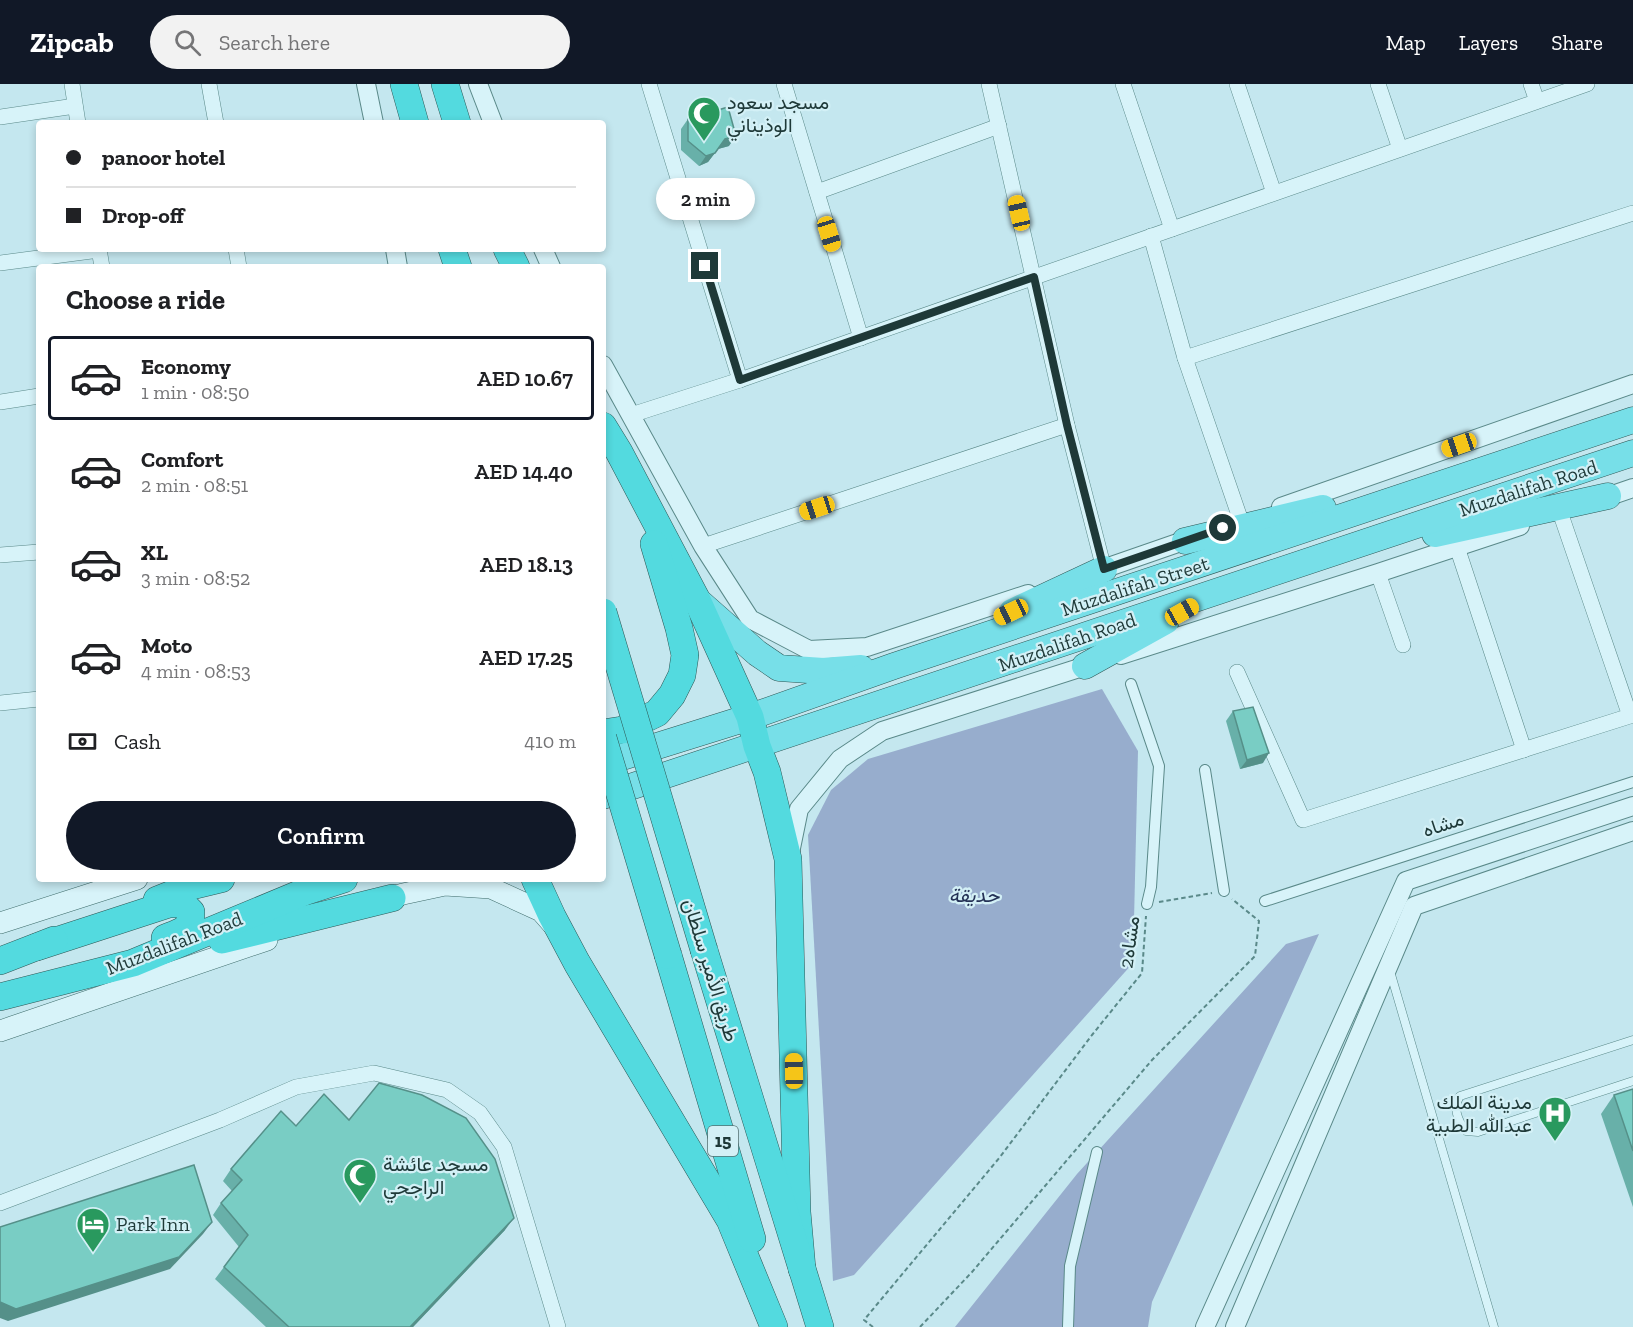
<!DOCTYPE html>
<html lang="en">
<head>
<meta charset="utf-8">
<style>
  :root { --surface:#fff; --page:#f2f2f2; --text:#202124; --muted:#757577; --line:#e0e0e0; --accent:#111827 }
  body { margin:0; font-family:"Zilla Slab",Vazirmatn,serif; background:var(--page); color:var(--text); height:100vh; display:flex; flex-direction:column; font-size:22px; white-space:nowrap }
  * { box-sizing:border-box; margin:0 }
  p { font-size:20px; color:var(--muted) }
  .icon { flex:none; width:33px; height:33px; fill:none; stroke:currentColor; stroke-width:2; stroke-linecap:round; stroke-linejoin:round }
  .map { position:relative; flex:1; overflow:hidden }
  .drawer { position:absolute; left:36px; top:180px; width:570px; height:618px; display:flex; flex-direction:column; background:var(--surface); border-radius:6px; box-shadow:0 3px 9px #0003 }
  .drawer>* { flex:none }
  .guide { position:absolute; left:36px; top:36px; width:570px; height:132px; border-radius:6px; box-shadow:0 3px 9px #0003; display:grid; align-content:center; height:132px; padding:0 30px; background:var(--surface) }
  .end { position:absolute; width:27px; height:27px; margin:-14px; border:8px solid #1e3938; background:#fff; box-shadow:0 0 0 3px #fff }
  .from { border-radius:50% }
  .bubble { position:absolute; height:42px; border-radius:21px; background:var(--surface); box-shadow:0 3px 9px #0003; font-size:20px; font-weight:600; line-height:42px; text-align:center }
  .car { position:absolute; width:18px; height:36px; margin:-18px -9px; border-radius:8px; box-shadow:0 0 4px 2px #0007; background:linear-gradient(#f5c518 24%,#345 0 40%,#f5c518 0 76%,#345 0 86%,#f5c518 0) }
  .guide b { display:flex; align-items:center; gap:21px; height:57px; font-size:22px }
  .guide b+b { border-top:2px solid var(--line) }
  .guide i { width:15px; height:15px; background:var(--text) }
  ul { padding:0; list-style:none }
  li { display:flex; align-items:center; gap:18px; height:84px; margin:0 12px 9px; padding:0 18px; border:3px solid transparent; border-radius:6px }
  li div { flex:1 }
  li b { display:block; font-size:22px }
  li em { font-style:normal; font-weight:600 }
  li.on { border-color:var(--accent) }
  li>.icon { width:54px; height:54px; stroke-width:1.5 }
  h2 { padding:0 30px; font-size:27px; line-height:72px }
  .pay { display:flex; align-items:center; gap:15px; height:66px; padding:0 30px; font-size:22px }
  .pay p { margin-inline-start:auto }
  .button { display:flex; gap:12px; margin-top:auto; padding:12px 30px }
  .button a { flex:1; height:69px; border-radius:36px; background:var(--accent); color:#fff; font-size:24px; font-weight:600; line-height:69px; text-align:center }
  header { display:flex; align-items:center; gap:36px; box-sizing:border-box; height:84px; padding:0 30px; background:var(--accent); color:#fff }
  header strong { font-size:28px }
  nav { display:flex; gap:33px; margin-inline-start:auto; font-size:21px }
  .search { width:420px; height:54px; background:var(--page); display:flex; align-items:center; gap:15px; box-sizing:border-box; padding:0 21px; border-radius:33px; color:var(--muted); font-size:22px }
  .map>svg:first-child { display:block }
  .green { fill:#97adcd }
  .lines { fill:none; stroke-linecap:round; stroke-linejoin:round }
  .service-casing { stroke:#5a8989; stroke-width:9 }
  .pedestrian-casing { stroke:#5a8989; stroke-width:12 }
  .minor-casing { stroke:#5a8989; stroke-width:16 }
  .tertiary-casing { stroke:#5a8989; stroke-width:20 }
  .secondary-casing { stroke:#3d6b6a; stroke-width:22 }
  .trunk-casing { stroke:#2e5755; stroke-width:27 }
  .motorway-casing { stroke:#2e5755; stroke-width:28 }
  .path { stroke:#5a8989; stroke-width:2; stroke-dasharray:4.5 3; stroke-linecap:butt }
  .service { stroke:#d7f3f9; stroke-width:8 }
  .pedestrian { stroke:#d7f3f9; stroke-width:10 }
  .minor { stroke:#d7f3f9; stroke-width:15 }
  .tertiary { stroke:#d7f3f9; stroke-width:18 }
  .secondary { stroke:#d7f3f9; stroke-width:21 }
  .trunk { stroke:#77dfe8; stroke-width:26 }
  .motorway { stroke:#53dadf; stroke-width:27 }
  .motorway-bridge-casing { stroke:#2e5755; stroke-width:28; stroke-linecap:butt }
  .motorway-bridge { stroke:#53dadf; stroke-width:27 }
  .wall { fill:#68b0a9 }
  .shaded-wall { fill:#559089 }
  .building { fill:#79cdc4; stroke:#559089; stroke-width:1.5 }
  .route { stroke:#1e3938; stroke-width:8 }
  .labels { text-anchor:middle; stroke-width:4.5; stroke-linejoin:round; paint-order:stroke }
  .shield { fill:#d3f0f6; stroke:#547071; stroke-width:1.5 }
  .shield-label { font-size:18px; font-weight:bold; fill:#1e3938 }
  .poi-label { font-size:20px; fill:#1e3938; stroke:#d3f0f6; text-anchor:start }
  .street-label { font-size:20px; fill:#1e3938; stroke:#d3f0f6 }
  .park-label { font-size:20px; font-style:italic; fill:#243256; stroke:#d3f0f6 }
</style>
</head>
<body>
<header>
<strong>Zipcab</strong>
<div class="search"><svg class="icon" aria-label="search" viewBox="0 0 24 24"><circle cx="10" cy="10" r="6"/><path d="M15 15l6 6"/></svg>Search here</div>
<nav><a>Map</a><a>Layers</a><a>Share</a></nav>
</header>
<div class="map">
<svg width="1633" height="1243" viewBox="0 0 1633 1243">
  <rect width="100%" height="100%" fill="#c4e7ef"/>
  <g class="green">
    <path d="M1102,605L1138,667L1133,879L854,1191L833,1197L808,751L831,706L868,675Z"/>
    <path d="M1319,850L1152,1218L1148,1243H955L1077,1090L1286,860Z"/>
  </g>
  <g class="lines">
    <defs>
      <g id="service">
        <path d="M1390,887L1494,1243"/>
        <path d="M1633,956L1460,1012C1452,1023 1458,1037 1466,1047L1478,1048L1633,997"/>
      </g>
      <g id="pedestrian">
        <path d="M1131,600L1159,682L1151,803L1147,820"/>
        <path d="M1205,686L1224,807"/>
        <path d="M1265,817L1633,698"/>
        <path d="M1068,1243L1070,1182L1097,1068"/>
      </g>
      <g id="minor">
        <path d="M72,0L78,39"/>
        <path d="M209,0L216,39"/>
        <path d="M649,0L740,296"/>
        <path d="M784,0L861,254"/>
        <path d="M989,0L1067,341L1104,485"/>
        <path d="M1123,0L1172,145"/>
        <path d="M1237,0L1274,109"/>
        <path d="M1378,0L1400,65"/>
        <path d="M1531,0L1537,17"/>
        <path d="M0,33L75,22"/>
        <path d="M817,108L999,42"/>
        <path d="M1151,152L1185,274L1241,437"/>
        <path d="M99,165L102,183"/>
        <path d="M236,165L239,183"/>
        <path d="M0,179L99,166"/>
        <path d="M1185,274L1633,129"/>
        <path d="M0,318L39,312"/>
        <path d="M631,331L740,296L1587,0"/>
        <path d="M703,462L1067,341"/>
        <path d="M1457,463L1524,666"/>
        <path d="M0,471L39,468"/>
        <path d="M1378,489L1403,561"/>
        <path d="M1237,588L1303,736L1630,632L1560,428"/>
        <path d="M0,619L39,615"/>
        <path d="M0,1119L220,1036L296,1003L374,989L447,1006L480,1029L504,1063L558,1243"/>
      </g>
      <g id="tertiary">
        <path d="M366,0L374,39"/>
        <path d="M478,0L493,39"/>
        <path d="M395,165L398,183"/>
        <path d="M543,165L551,183"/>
        <path d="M603,281L703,462L750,535L809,566L867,563L1028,510"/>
        <path d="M1598,416L1633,404"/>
        <path d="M1281,423L1633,300"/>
        <path d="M1094,488L1195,453"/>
        <path d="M1121,571L1378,489L1520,442"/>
        <path d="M790,769L799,725L840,675L882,647L1095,579"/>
        <path d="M1205,1243L1406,797L1633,722"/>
        <path d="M1235,1243L1414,822L1633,747"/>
      </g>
      <g id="secondary">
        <path d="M378,818L403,810L445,801L491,804L541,827L555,843"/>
        <path d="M0,839L137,795"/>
        <path d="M0,947L267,856"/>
      </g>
      <g id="trunk">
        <path d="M1435,450L1608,412"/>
        <path d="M1185,457L1323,424"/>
        <path d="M697,516L757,569L779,584L823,587L861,584"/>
        <path d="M1012,528L1104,485"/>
        <path d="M1085,582L1166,537"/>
        <path d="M603,679L750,633L894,582L1633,336"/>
        <path d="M603,712L1633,369"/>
      </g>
      <g id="motorway">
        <path d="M404,0L415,39"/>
        <path d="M445,0L457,39"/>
        <path d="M452,165L458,183"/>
        <path d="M507,165L516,183"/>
        <path d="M603,342L619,368L697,516L750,633L757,662L767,688L788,775L797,1128L802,1185"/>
        <path d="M603,649L622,646L657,629L672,611L682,591L685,571L679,544L654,460"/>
        <path d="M535,795L552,832L577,879L730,1136L774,1243"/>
        <path d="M157,816L192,802L221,795"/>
        <path d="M222,856L392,814"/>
        <path d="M37,863L169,820H183L191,828C192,846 180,848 165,854"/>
        <path d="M704,866L820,1243"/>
        <path d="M668,871L752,1155"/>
        <path d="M0,877L54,856"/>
        <path d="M0,913L133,879L304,808L344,795"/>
      </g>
    </defs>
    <use href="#service" class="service-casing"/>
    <use href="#pedestrian" class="pedestrian-casing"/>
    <use href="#minor" class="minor-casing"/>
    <use href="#tertiary" class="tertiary-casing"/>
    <use href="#secondary" class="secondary-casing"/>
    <use href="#trunk" class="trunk-casing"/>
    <use href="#motorway" class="motorway-casing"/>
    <g class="path">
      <path d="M1159,818L1212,809"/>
      <path d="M873,1243L864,1236L1000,1073L1092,951L1142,889L1146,832"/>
      <path d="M920,1243L972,1188L1152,976L1255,872L1259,837L1232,815"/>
    </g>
    <use href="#service" class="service"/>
    <use href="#pedestrian" class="pedestrian"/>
    <use href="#minor" class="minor"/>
    <use href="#tertiary" class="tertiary"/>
    <use href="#secondary" class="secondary"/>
    <use href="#trunk" class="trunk"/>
    <use href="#motorway" class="motorway"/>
    <defs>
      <g id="motorway-bridge">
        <path d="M603,528L704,866"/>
        <path d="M603,654L668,871"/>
      </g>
    </defs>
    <use href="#motorway-bridge" class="motorway-bridge-casing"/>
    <use href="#motorway-bridge" class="motorway-bridge"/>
  </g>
  <g class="wall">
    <path d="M688,35L729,62L718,65L708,78L699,82L681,66V45Z"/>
    <path d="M1233,627L1263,679L1240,685L1226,637Z"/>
    <path d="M1633,1005V1123L1601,1030L1614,1011Z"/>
    <path d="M349,1036L505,1146L413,1243H266L215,1195L239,1163L213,1131L221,1119L232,1107L223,1097L231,1085L296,1042Z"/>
  </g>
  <g class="shaded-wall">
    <path d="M736,52L729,62L718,65L708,78L699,82L706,72L725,55Z"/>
    <path d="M1269,669L1263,679L1240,685L1247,676Z"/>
    <path d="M514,1134L505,1146L413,1243H410Z"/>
    <path d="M212,1138L203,1150L170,1185L8,1237L0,1234V1218Z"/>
  </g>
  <g class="building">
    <path d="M728,23L736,52L725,55L715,69L706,72L688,57V35Z"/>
    <path d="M1253,623L1269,669L1247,676L1233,627Z"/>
    <path d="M379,999L422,1011L466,1034L495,1075L514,1134L410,1243H289L224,1183L248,1151L221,1119L242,1096L231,1085L281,1027L296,1042L324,1010L349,1036Z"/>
    <path d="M1633,1005V1067L1614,1011Z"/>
    <path d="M194,1081L212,1138L179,1173L16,1225L0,1218V1143Z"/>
  </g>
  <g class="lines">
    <path class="route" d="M705,182L740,296L1034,193L1067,341L1104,485L1223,444"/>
  </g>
  <defs>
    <symbol id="mosque-pin" viewBox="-11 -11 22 30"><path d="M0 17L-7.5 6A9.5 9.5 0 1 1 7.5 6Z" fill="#29995e" stroke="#d3f0f6"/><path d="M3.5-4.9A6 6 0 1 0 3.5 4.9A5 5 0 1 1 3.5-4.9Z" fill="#fff"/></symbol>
    <symbol id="hospital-pin" viewBox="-11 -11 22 30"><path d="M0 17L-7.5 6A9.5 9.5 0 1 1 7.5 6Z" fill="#29995e" stroke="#d3f0f6"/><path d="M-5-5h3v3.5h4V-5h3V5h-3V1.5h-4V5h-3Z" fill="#fff"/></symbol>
    <symbol id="hotel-pin" viewBox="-11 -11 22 30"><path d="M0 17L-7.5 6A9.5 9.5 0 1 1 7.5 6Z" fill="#29995e" stroke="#d3f0f6"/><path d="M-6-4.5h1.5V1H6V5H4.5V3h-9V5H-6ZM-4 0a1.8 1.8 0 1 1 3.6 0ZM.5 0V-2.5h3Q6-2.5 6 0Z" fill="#fff"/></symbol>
  </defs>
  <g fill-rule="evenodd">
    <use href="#mosque-pin" x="685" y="10" width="38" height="52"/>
    <use href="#hospital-pin" x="1536" y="1010" width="38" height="52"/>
    <use href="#mosque-pin" x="341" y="1072" width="38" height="52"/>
    <use href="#hotel-pin" x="74" y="1121" width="38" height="52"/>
  </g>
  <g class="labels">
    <rect class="shield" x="708" y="1042" width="30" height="30" rx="4.5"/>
    <g class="shield-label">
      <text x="723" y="1063">15</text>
    </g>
    <g class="poi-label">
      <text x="727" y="25">مسجد سعود<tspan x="727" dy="23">الوذيناني</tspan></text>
      <text x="1532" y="1025" text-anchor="end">مدينة الملك<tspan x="1532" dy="23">عبدالله الطبية</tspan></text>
      <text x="383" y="1087">مسجد عائشة<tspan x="383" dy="23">الراجحي</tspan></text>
      <text x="116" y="1147">Park Inn</text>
    </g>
    <g class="street-label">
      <text transform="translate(1528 404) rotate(-18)" y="7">Muzdalifah Road</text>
      <text transform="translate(1135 502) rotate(-18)" y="7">Muzdalifah Street</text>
      <text transform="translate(1067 558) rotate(-19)" y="7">Muzdalifah Road</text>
      <text transform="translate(1443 740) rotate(-18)" y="7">مشاه</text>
      <text transform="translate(1129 858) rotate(-82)" y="7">مشاه2</text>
      <text transform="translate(174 859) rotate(-21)" y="7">Muzdalifah Road</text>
      <text transform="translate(711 886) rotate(73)" y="7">طريق الأمير سلطان</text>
    </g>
    <g class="park-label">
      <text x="974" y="818">حديقة</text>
    </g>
  </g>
</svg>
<i class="end from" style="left:1223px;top:444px"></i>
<i class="end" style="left:705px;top:182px"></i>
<div class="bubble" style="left:656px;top:94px;width:99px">2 min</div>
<i class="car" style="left:1019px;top:129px;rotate:347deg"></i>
<i class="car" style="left:829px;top:150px;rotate:163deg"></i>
<i class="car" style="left:1459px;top:361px;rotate:251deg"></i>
<i class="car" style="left:817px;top:424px;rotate:252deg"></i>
<i class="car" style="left:1011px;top:528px;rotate:245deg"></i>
<i class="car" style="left:1182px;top:528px;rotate:61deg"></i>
<i class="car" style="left:794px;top:987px;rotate:359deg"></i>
<div class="guide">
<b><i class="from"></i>panoor hotel</b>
<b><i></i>Drop-off</b>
</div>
<section class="drawer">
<h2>Choose a ride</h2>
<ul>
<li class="on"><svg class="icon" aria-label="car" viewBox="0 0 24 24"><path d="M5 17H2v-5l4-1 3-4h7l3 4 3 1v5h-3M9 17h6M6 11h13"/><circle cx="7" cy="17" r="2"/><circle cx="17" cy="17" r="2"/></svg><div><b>Economy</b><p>1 min · 08:50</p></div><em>AED 10.67</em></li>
<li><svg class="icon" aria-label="car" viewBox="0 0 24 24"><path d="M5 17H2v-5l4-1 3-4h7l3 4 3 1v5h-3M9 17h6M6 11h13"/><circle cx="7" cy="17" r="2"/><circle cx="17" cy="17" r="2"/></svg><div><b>Comfort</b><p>2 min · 08:51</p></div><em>AED 14.40</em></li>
<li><svg class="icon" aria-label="car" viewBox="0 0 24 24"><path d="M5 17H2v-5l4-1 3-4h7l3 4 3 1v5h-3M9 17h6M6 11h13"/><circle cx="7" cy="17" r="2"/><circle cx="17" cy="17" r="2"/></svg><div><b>XL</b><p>3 min · 08:52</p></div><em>AED 18.13</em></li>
<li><svg class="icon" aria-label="car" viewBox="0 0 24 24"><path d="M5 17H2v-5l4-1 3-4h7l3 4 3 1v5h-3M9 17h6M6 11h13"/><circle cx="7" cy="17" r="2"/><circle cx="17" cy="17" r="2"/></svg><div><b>Moto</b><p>4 min · 08:53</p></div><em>AED 17.25</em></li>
</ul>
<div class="pay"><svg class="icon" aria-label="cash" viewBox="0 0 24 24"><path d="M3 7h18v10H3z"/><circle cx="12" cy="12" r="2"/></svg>Cash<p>410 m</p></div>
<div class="button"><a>Confirm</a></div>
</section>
</div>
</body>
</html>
